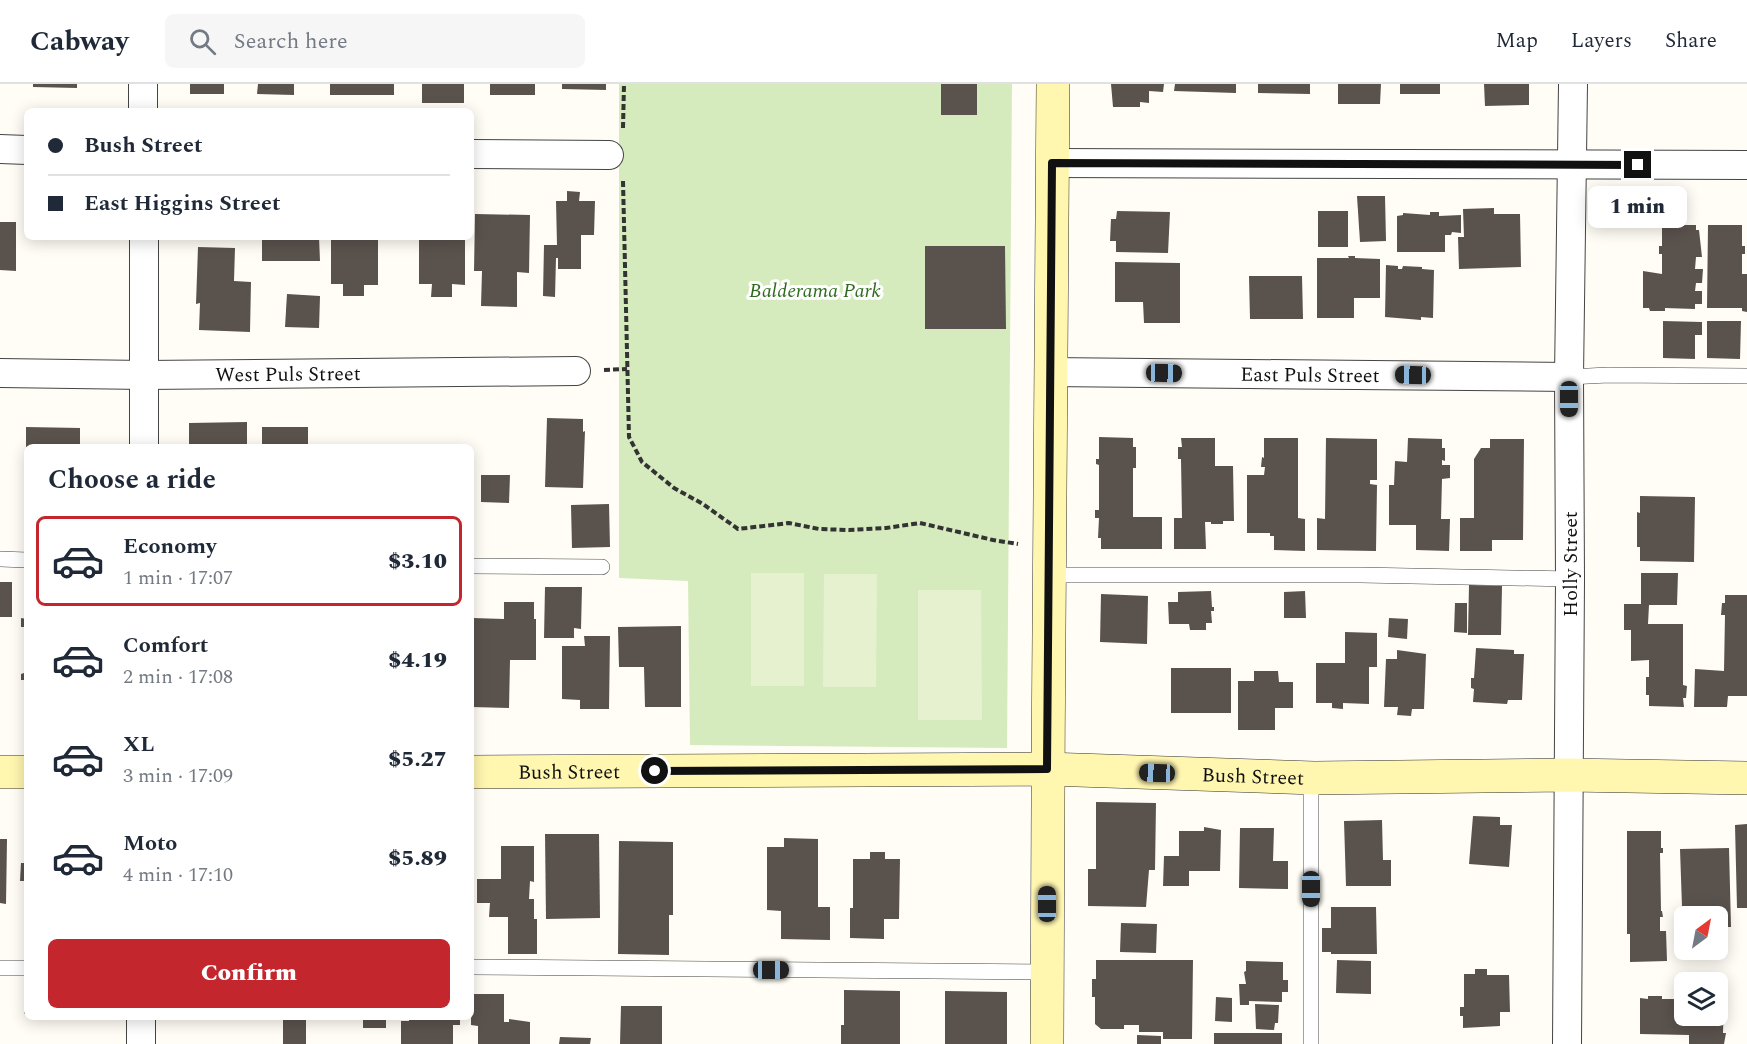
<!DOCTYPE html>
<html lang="en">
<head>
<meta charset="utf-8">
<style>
  :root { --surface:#fff; --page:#f6f6f7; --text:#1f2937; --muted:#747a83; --line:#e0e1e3; --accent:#c4262e }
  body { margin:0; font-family:Spectral,serif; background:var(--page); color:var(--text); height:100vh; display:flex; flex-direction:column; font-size:22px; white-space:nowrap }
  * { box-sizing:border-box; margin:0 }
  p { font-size:20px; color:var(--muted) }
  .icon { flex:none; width:33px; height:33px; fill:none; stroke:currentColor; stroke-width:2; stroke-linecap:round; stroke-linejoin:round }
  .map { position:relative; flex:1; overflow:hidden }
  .panel { position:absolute; left:24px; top:360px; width:450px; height:576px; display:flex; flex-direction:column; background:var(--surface); border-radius:9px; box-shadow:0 3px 15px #0003 }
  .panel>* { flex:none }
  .guide { position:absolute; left:24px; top:24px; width:450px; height:132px; border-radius:9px; box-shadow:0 3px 15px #0003; display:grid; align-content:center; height:132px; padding:0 24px; background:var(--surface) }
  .needle { width:39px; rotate:32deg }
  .buttons { position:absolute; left:1674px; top:822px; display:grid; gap:12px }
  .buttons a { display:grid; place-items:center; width:54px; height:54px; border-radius:9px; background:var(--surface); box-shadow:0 3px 15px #0003; font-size:30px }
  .end { position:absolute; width:27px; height:27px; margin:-14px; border:8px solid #111; background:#fff; box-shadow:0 0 0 3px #fff }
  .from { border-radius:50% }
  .bubble { position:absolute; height:42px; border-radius:9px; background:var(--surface); box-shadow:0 3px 15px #0003; font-size:20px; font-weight:800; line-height:42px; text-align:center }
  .car { position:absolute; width:18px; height:36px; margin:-18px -9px; border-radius:8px; box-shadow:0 0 4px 2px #0007; background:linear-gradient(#222 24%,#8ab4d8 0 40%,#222 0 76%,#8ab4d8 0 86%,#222 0) }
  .guide b { display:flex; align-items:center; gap:21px; height:57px; font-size:22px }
  .guide b+b { border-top:2px solid var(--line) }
  .guide i { width:15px; height:15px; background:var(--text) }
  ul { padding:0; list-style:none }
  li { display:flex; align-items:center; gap:18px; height:90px; margin:0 12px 9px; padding:0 12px; border:3px solid transparent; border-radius:9px }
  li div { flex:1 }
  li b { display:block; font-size:22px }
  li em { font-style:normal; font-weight:800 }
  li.on { border-color:var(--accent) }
  li>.icon { width:54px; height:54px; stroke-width:1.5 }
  h2 { padding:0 24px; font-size:27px; line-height:72px }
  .cta { display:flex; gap:12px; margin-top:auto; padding:12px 24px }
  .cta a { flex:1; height:69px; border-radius:9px; background:var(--accent); color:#fff; font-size:24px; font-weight:800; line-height:69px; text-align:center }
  header { display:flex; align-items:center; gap:36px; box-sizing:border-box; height:84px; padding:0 30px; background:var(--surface); border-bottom:2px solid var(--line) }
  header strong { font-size:28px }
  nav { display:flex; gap:33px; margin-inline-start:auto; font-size:21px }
  .search { width:420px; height:54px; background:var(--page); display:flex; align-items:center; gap:15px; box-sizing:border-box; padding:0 21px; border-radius:9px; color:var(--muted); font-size:22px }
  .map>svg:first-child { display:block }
  .green { fill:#d5ebbd }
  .pitch { fill:#e6f2cf }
  .building { fill:#5a524d }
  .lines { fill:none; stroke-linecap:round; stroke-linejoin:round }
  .lane-casing { stroke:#444; stroke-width:16 }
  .street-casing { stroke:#444; stroke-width:30 }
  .secondary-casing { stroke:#333; stroke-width:34 }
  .path { stroke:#333; stroke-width:4; stroke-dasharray:6 3; stroke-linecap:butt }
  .lane { stroke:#fff; stroke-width:15 }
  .street { stroke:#fff; stroke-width:28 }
  .secondary { stroke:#fff6b0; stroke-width:33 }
  .route { stroke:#111; stroke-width:8 }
  .labels { text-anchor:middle; stroke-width:6; stroke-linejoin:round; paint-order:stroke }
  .park-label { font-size:20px; font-style:italic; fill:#2f6b1f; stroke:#fff }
  .street-label { font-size:20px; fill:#111; stroke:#fff }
</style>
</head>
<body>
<header>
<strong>Cabway</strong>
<div class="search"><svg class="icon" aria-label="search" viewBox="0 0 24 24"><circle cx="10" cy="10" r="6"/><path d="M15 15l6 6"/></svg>Search here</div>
<nav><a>Map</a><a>Layers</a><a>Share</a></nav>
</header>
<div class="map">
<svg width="1747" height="960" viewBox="0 0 1747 960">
  <rect width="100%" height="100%" fill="#fffdf5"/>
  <path class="green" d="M619,0H1012L1007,664L690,661L688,497L619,494Z"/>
  <g class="pitch">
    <rect x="751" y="489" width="53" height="113"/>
    <path d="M824,490H877L876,603H823Z"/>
    <path d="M918,506H981L982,636H918Z"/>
  </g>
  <g class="building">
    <path d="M33,0H77V4L33,3Z"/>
    <rect x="190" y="0" width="34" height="10"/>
    <path d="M258,0H294V11L257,10Z"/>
    <rect x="330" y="0" width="64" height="11"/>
    <rect x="422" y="0" width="42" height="19"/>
    <rect x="490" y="0" width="45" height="11"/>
    <path d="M562,0H606V6L562,5Z"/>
    <rect x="941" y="0" width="36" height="31"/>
    <path d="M1111,0H1164L1163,8L1149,7V19L1140,18V23H1113Z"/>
    <path d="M1175,0H1236V9L1174,7Z"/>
    <path d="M1258,0H1310V10L1258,9Z"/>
    <path d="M1338,0H1381L1380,20H1338Z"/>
    <rect x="1400" y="0" width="40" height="10"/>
    <path d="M1484,0H1529V21L1485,22Z"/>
    <path d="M567,107L580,108L579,117H595L594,151H581V185H558V174H556L555,213L543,212L544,161H557L556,117H567Z"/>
    <path d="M1357,112H1385L1386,157L1360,158Z"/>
    <path d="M1494,124V130H1520L1521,183L1459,185L1458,153H1464L1463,125Z"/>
    <path d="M1117,127L1170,128L1168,169L1116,168V157H1110L1111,135H1116Z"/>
    <rect x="1318" y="127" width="30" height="36"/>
    <path d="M1430,128H1439V132L1461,131V149L1452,148L1451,151H1445V168H1397V132L1403,131V129L1430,131Z"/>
    <path d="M475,130L530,131L529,189L517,188V223L481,222L482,187H474Z"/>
    <path d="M0,138H16V187L0,186Z"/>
    <path d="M1662,141H1696V146H1699L1702,173H1696L1695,185H1703L1702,199H1696L1695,207H1702V220H1695V225L1665,224V227H1650L1649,224H1643V187L1662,190V170H1659V162H1662Z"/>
    <path d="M1708,141H1742V162H1745V170H1742V190H1747V228L1742,227V224H1707Z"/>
    <path d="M262,153H319L320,177H262Z"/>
    <path d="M331,153H378V201H364V212H343V200H331Z"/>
    <path d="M419,153H465V201L452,200V213H431L432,200H419Z"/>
    <path d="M925,162H1005L1006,245H925Z"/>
    <path d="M198,163L235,164L234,197L251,198L250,248L199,246L200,219L196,220Z"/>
    <path d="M1348,172H1355V174L1380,175V214H1354V234H1317V174H1349Z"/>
    <path d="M1115,178L1180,179V239H1144L1143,218H1115Z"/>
    <path d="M1386,181L1398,182V185H1402L1403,182L1422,183V185L1434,186L1433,234L1421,233V236L1385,233Z"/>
    <path d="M1249,192H1302L1303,235H1250Z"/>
    <path d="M287,210L320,212L319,244L285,243Z"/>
    <path d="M1663,237L1702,238V251H1695V275L1663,274Z"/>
    <path d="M1707,237H1741L1740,275L1707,274Z"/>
    <path d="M547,334L583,335V348L585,347L583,404L545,403Z"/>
    <path d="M247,338V363H189V339Z"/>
    <path d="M26,343L80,344V363H26Z"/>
    <rect x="262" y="343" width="46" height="20"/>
    <path d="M1099,353L1133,354V363H1136V384H1133V433H1162V465H1101V454H1098L1099,434H1095V426H1099V381L1096,380V375H1099Z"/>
    <path d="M1181,354H1215V382H1233L1234,437H1223V440H1211V438H1205L1206,465H1174V434H1182L1181,375H1178V363H1182Z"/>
    <path d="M1264,354H1298V434L1305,435V467L1274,466V452H1270V449H1247V391H1264L1265,383H1261L1262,373L1264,374Z"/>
    <path d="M1326,354L1377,355V396H1370V400L1377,401L1376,467L1317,466V434L1325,435Z"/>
    <path d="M1408,354L1442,355V364H1445V377L1442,376V381H1450V394L1442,395L1441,435H1450L1449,467L1416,466V441H1389V401H1394L1395,377L1407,378Z"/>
    <path d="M1490,355H1524L1523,456H1492V467H1460V434H1474V375L1481,364H1490Z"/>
    <path d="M481,391H510L509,419L481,418Z"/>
    <path d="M1640,412L1695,413L1694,478L1640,477V463H1637V428L1640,429Z"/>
    <path d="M609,420L610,463L572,464L571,421Z"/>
    <path d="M1641,489H1678L1677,521H1649L1648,540H1683V601L1687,602L1686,614H1683L1684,623L1649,622V611H1646V593H1649V576L1631,577V546H1624V520H1641Z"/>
    <rect x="0" y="498" width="12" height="35"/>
    <path d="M1469,501L1502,502L1501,551H1468Z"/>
    <path d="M545,503H582L581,545L574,544V554H544Z"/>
    <path d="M1211,507L1212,523H1214V527H1211L1212,539H1206V546H1190L1189,540H1169L1168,518H1178V508Z"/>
    <path d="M1305,507L1306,534H1284V508Z"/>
    <path d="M1101,510L1148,512L1147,560L1100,558Z"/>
    <path d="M1725,511H1747V612H1728L1727,623H1694L1695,585L1724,587L1725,531H1721L1722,519H1725Z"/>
    <path d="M504,518H534V535H536V576H510L509,624L472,623L473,534L504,535Z"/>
    <path d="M1455,519H1467V549L1454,548Z"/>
    <path d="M21,534L27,535V615H24V596H21V590L24,589L25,543H21Z"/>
    <path d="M1389,534L1408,535L1407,555L1388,553Z"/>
    <path d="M681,542V623H645L644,583H619L618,543Z"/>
    <path d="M1345,548L1377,549V583H1369V620L1343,619V625L1332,624V619H1316V579H1345Z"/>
    <path d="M584,552H610L609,625H580V616L562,615V562H585Z"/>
    <path d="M1476,564L1514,566V570H1524L1522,616H1508L1507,620L1473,618L1474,605L1471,604V594H1474Z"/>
    <path d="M1397,566L1426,570L1424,625H1412L1411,632L1397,631L1398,623H1384L1386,575H1397Z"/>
    <rect x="1171" y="584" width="60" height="45"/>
    <path d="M1254,587H1278L1279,598H1293V624H1275V646H1238V597H1254Z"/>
    <path d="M1096,718L1156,719L1155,786H1149L1146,823L1088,822V785H1096Z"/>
    <path d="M1473,732L1500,733V741H1512L1509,783L1469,780Z"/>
    <path d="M1382,736L1383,776H1391V802H1346L1344,737Z"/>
    <path d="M1747,740V824H1737L1735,741Z"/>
    <path d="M1204,743L1221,746L1220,787H1189V802H1163L1164,772H1179V747H1204Z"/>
    <path d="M1240,744H1274L1273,777H1288V805L1239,804Z"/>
    <path d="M1627,747H1661V764H1663V769H1660L1661,827H1662L1663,833H1660V847H1666L1667,877L1630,878V850H1627Z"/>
    <path d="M545,750H599L600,834L546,835Z"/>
    <path d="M784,754L818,755V823H830V856L781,855V827L767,826V763H784Z"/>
    <path d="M0,755H7L6,820L0,819Z"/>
    <path d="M619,757L673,758V831H669V871L618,870Z"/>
    <path d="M501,762H534V798L530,797L529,815H534V835H537V870H508V833H489L490,819H477V795H501Z"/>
    <path d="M1729,764L1731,843H1718V832H1684V843L1679,844V823H1682L1680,765Z"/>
    <path d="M870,768H885V775H900L899,835H884V855L850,854V824H853V775H870Z"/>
    <path d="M21,779H27V797H20Z"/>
    <path d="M1331,823H1376L1377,870H1331V868H1322V844H1331Z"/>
    <path d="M1121,839L1157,840L1156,869L1120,868Z"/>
    <path d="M1096,876H1193L1192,955H1163V948H1139V941H1124V945H1101L1095,940V913H1092V895H1096Z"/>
    <path d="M1337,876L1371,877V910L1336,909Z"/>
    <path d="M1246,877L1283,878V896H1288V908H1282V918L1249,917V921H1240L1239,900H1246L1244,888L1246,887Z"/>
    <path d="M1475,885H1487V891H1509L1510,928H1500V942L1463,944V932H1460V923H1464V890H1475Z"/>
    <path d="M844,906L900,907V960H841V941H844Z"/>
    <path d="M945,907L1007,908V960H945Z"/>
    <path d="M471,910H504V938H509V935L530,938V960H478V942L471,941Z"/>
    <rect x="24" y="912" width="3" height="18"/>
    <path d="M1648,912H1662V915H1684V932H1718V916H1724L1723,949H1726L1724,960H1689V951L1640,950V914L1648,915Z"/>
    <path d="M1216,913L1232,914V938L1215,937Z"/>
    <path d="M1255,920L1279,921L1278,939H1275L1274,946L1256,945Z"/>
    <path d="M621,922H662V960H620Z"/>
    <rect x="283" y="933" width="23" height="27"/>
    <rect x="363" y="933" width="23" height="11"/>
    <path d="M415,933H460V941H453V960H401V937H409V934Z"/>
    <rect x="1214" y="949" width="68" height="11"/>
    <path d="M1137,951L1161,952V960H1137Z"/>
    <path d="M560,953L591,954L590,960H559Z"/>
  </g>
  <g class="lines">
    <defs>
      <g id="lane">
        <path d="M1569,293L1608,291L1747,292"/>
        <path d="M0,475L27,476"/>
        <path d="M471,482L602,483"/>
        <path d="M1050,491H1360L1570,495"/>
        <path d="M471,883L1047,888"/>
        <path d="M0,884H27"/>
        <path d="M1311,960V694"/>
      </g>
      <g id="street">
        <path d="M143,0V27"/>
        <path d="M0,65L27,66"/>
        <path d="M471,70L609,71"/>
        <path d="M1052,79L1747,81"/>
        <path id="s1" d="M1049,288L1569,293"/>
        <path id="s2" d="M0,289L145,291L576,287"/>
        <path d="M144,363V153"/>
        <path d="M141,933V960"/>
        <path d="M1567,960L1570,495L1569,293L1573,0"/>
      </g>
      <g id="secondary">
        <path d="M0,688H27"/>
        <path id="s3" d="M471,688L1047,685L1314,694L1568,691L1747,694"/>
        <path d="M1047,960C1049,640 1048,320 1053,0"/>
      </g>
    </defs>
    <use href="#lane" class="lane-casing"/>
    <use href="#street" class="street-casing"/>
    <use href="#secondary" class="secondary-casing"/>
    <g class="path">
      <path d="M623,44L624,0"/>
      <path d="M623,97L629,353L642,378L674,404L703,420L738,445L789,439L819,445L849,446L886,444L920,439L993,456L1018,460"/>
      <path d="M604,286L627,285"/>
    </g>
    <use href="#lane" class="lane"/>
    <use href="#street" class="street"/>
    <use href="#secondary" class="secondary"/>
  </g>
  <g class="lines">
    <path class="route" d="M655,687L1047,685L1052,79L1638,81"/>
  </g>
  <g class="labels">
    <g class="park-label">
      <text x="815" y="213">Balderama Park</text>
    </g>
    <g class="street-label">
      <text dy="7" stroke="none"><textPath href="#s2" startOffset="288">West Puls Street</textPath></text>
      <text dy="7" stroke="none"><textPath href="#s1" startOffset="261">East Puls Street</textPath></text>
      <text transform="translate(1570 480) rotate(-90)" y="7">Holly Street</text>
      <text dy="7" stroke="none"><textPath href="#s3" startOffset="98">Bush Street</textPath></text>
      <text dy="7" stroke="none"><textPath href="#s3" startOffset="782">Bush Street</textPath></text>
    </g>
  </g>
</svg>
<div class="buttons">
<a><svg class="needle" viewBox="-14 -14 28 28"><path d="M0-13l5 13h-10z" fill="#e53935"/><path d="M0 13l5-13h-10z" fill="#747a83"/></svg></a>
<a><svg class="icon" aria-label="layers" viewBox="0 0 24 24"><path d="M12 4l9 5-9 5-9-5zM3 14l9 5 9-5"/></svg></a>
</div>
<i class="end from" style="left:655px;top:687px"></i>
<i class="end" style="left:1638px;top:81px"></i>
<div class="bubble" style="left:1588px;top:102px;width:99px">1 min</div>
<i class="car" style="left:1164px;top:289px;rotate:91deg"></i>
<i class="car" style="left:1413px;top:291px;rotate:271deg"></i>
<i class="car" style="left:1569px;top:315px;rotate:180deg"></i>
<i class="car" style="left:1157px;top:689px;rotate:272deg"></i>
<i class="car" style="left:1311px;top:805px;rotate:180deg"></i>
<i class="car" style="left:1047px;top:820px;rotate:0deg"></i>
<i class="car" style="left:771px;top:886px;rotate:90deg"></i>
<div class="guide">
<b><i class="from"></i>Bush Street</b>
<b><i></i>East Higgins Street</b>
</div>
<section class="panel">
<h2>Choose a ride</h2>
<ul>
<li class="on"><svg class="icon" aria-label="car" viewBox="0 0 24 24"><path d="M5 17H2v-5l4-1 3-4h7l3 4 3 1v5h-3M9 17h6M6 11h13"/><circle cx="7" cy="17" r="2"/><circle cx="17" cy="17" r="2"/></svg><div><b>Economy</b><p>1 min · 17:07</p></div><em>$3.10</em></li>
<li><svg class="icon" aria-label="car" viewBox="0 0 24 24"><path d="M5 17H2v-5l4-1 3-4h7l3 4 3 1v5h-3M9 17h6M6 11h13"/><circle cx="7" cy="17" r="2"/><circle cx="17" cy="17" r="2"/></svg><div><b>Comfort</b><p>2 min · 17:08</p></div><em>$4.19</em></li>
<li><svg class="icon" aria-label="car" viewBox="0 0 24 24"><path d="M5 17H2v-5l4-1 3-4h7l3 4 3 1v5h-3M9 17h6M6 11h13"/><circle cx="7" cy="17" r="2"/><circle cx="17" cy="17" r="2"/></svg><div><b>XL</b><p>3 min · 17:09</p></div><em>$5.27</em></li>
<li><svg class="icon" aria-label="car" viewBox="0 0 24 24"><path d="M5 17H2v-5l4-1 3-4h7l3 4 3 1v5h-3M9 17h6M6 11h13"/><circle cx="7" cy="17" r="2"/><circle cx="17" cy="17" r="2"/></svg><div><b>Moto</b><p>4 min · 17:10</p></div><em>$5.89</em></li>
</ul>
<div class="cta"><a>Confirm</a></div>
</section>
</div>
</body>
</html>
